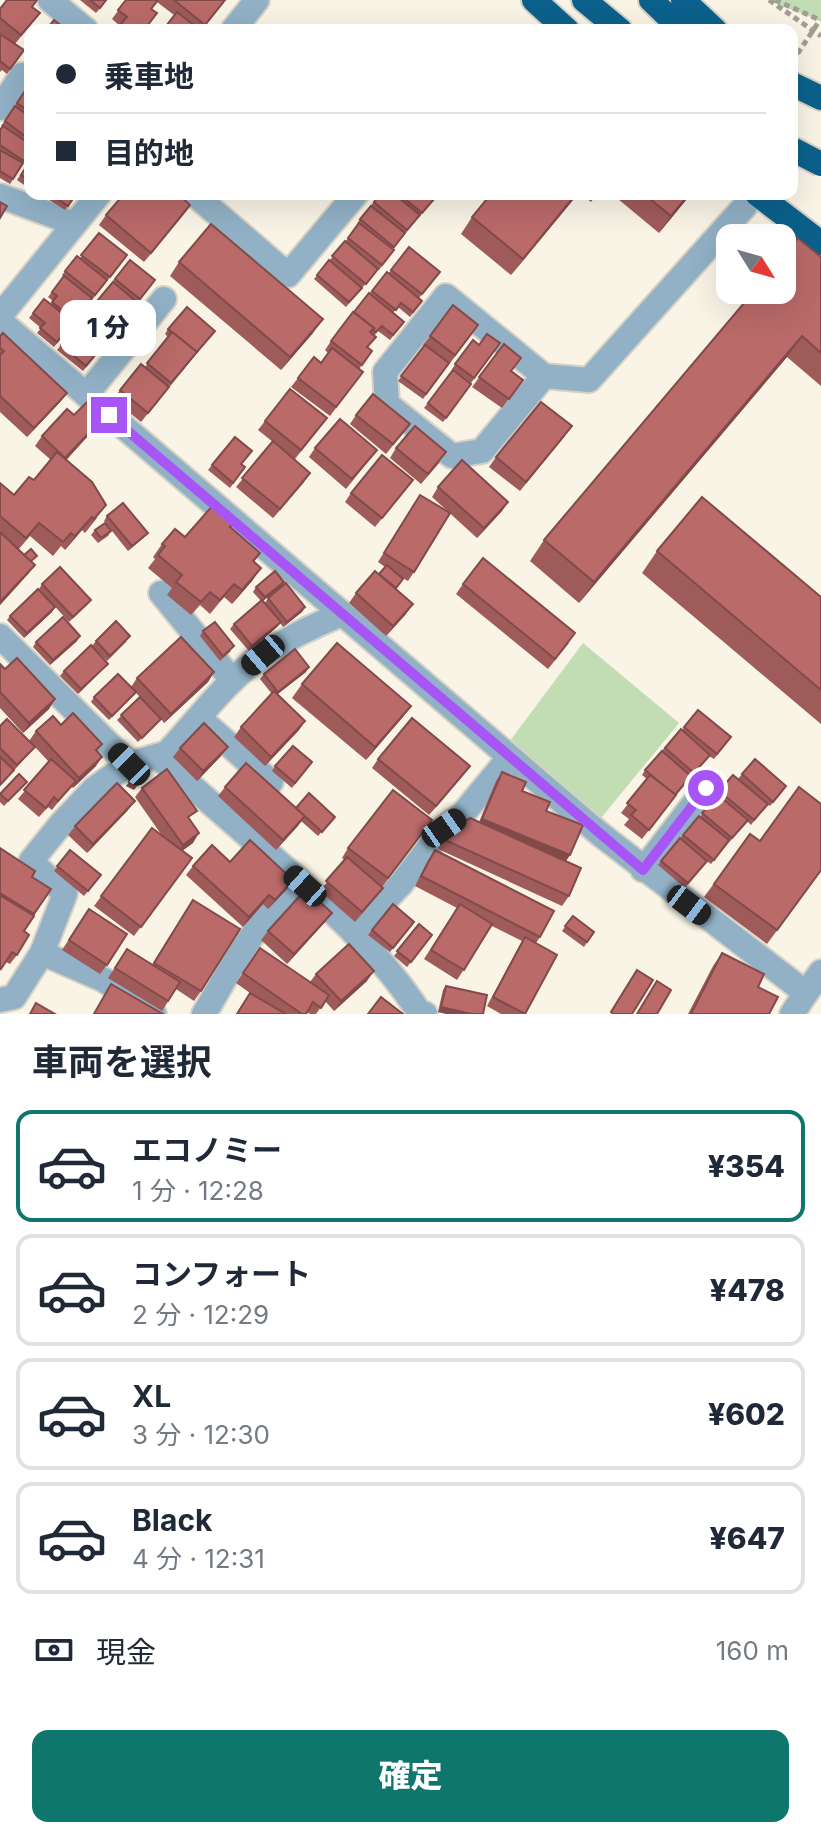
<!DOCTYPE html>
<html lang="ja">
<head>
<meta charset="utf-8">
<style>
  :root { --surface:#fff; --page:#f2f2f3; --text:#1f2937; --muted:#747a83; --line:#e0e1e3; --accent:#0f766e }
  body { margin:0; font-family:Inter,"Noto Sans JP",sans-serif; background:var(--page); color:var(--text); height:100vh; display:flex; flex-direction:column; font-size:30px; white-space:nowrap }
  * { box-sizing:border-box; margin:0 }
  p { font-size:26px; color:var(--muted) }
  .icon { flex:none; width:44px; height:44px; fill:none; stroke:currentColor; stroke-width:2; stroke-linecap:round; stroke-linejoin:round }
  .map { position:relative; height:1014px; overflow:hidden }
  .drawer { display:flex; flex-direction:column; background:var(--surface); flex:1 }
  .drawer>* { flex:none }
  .banner { position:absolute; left:24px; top:24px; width:774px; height:176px; border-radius:16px; box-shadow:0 8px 32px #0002; display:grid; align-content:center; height:176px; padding:0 32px; background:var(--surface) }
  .needle { width:52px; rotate:127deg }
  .controls { position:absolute; left:716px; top:224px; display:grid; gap:16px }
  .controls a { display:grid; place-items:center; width:80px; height:80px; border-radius:16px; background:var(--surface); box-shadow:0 8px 32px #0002; font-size:40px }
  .end { position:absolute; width:36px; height:36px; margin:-18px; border:10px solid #a855f7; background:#fff; box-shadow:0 0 0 4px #fff }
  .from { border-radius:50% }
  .bubble { position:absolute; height:56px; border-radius:16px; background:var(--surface); box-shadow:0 8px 32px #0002; font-size:26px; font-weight:800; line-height:56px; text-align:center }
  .car { position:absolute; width:24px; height:48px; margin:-24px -12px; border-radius:10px; box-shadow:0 0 6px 2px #0007; background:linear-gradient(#222 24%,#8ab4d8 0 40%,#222 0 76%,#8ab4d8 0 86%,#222 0) }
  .banner b { display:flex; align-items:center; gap:28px; height:76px; font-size:30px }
  .banner b+b { border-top:2px solid var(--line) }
  .banner i { width:20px; height:20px; background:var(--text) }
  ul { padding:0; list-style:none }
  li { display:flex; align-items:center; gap:24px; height:112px; margin:0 16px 12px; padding:0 16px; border:4px solid var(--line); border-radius:16px }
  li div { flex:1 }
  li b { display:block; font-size:30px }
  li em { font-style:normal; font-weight:800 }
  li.on { border-color:var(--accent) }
  li>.icon { width:72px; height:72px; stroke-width:1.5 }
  h2 { padding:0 32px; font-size:36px; line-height:96px }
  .pay { display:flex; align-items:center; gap:20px; height:88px; padding:0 32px; font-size:30px }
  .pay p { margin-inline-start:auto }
  .action { display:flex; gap:16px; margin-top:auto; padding:16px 32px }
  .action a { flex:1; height:92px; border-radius:16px; background:var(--accent); color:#fff; font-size:32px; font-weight:800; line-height:92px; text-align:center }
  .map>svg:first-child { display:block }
  .green { fill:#c2ddb4 }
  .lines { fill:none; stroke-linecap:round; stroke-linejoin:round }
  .minor-casing { stroke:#d5d1c4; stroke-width:28 }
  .highway-casing { stroke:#d5d1c4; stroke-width:28 }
  .path { stroke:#a19e93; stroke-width:5; stroke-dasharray:6 4; stroke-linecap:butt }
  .minor { stroke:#92b1c6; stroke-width:24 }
  .highway { stroke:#0b618c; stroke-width:24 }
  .highway-bridge-casing { stroke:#d5d1c4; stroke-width:28; stroke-linecap:butt }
  .path-bridge { stroke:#a19e93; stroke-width:5; stroke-dasharray:6 4; stroke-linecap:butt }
  .highway-bridge { stroke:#0b618c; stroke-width:24 }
  .wall { fill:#9f5b5a }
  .shaded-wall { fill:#824a4a }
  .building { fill:#b96a69; stroke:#824a4a; stroke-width:2 }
  .route { stroke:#a855f7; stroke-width:10 }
</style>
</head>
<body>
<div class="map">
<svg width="821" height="1014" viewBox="0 0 821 1014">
  <rect width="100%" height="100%" fill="#f9f4e6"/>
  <g class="green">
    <path d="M770,0H821V21L772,2Z"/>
    <path d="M583,643L679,723L601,818L509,742Z"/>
  </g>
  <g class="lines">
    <defs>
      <g id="minor">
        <path d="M50,0L86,30"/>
        <path d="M233,30L257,0"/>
        <path d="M0,108L22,75"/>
        <path d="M194,194L288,275L356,194"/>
        <path d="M0,196L60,218L73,226"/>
        <path d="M0,316L99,194"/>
        <path d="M0,321L600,834L806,993L821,972"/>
        <path d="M544,376L482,451L452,456L387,404L385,372L446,296L544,376L589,380L745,206L751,194"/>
        <path d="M86,395L164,299"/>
        <path d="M161,593L232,680"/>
        <path d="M0,636L129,764L157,756C197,791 237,826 277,861C328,907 382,954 419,1012L425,1014"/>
        <path d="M199,718L271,782"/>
        <path d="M157,756L167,753C198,720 226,680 264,654C288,638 315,625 342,614"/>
        <path d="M643,870L706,788"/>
        <path d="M354,933L401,884L444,828L462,815L509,758"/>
        <path d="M42,953L104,980L154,1014"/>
        <path d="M0,1000L14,997L42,953L65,894L31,861L61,824L94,789L129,764"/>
        <path d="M204,1014C230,971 259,910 305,886"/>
        <path d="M792,1014L806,993"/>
      </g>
      <g id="highway">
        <path d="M534,0L567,30"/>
        <path d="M584,0L620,30"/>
        <path d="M651,0L682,30"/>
        <path d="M683,0L715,30"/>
        <path d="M792,84L821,98"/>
        <path d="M757,194L821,243"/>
      </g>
    </defs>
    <use href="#minor" class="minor-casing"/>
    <use href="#highway" class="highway-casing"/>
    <g class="path">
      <path d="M769,0L821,36"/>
      <path d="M775,0L820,20"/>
    </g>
    <use href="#minor" class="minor"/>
    <use href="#highway" class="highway"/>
    <defs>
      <path id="highway-bridge" d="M792,149L821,164"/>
    </defs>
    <use href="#highway-bridge" class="highway-bridge-casing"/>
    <path class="path-bridge" d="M792,62L820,20"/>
    <use href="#highway-bridge" class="highway-bridge"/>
  </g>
  <g class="wall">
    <path d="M80,0H107L96,13Z"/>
    <path d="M126,0H225L202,30H163L174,15L157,2L152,9L157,13L145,30H117L120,26L112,19Z"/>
    <path d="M33,7L40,13L15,44L24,50L7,74L2,70L0,72V34L8,39L0,33V9Z"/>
    <path d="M30,80V152L10,184L0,178V130L2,127L1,126L26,90L24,89Z"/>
    <path d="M30,161V189L17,180Z"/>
    <path d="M44,194H76L65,210L43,196Z"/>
    <path d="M380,194H437L393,249L394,250L379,270L378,269L346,307L314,279L345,242L358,225L357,224L360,219Z"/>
    <path d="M578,194L511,275L461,234L472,217Z"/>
    <path d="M581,194H597L591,202Z"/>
    <path d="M612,194H691L659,233Z"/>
    <path d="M190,205L144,262L99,225L106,215Z"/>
    <path d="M99,233L127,255L104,285L54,347L37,333L41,328L29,318L44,299L51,304L53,301L48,297L64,277L62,275L77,256L80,258Z"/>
    <path d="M409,247L440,272L419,298L422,301L410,317L398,307L393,313L404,322L390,340L378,331L374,336L368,347L372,351L359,369L363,372L330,416L291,387L298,378L321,363L328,353L325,350L331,341L387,272L388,274Z"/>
    <path d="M821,257V386L787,357L579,603L530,561L544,540Z"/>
    <path d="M130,260L155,280L135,307L83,371L57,350Z"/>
    <path d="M179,262L313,333L281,370L170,276Z"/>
    <path d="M168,329L215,331L141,422L113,399L120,390L145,367L168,337L165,334Z"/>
    <path d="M472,334L423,399L398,381L424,346L423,345L430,336Z"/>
    <path d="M0,336L67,393L60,402L27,437L0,412Z"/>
    <path d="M473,340L479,345L500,343L471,383L452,369Z"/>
    <path d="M504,344L511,372L523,380L502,408L472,387Z"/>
    <path d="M453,370L471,384L443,422L424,408Z"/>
    <path d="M74,415L97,426L66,460L97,518L85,533L82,530L65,550L61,546L53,556L30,536L18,550L35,565L28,574L0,605V483L14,495L34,480L51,460L35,446L42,436Z"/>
    <path d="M356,415L403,433L386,454L350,424Z"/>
    <path d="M265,421L320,427L295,459L304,482L273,518L236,487L273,442L258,430Z"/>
    <path d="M565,436L520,491L489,467L496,457Z"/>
    <path d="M315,448L370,459L346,489L309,457Z"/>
    <path d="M396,448L440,462L421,484L390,458Z"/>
    <path d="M242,464L245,467L230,488L208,470L212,465Z"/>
    <path d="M413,480L375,527L345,502L351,493Z"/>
    <path d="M438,487L508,502L502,511L477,538L432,497Z"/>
    <path d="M420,495L414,572L408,581L399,576L396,589L406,614L386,636L349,603L356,593L379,574L385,567L378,562Z"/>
    <path d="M107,516L148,533L144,537L128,551L104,521Z"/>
    <path d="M230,527L260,553L254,562L261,568L252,581L232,604L224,597L210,614L200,605L191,615L167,595L172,588L148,568L155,559L153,557L162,544Z"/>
    <path d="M95,530L111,531L108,536L98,543L91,535Z"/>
    <path d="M657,551L821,597V724L642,573Z"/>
    <path d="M284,582L281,587L263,601L265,603L268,598L302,612L283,627L280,623L277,627L249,651L230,629L234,624L261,601L253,592L256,587Z"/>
    <path d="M42,584L91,600L87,605L69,622L39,589Z"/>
    <path d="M463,584L569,643L548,669L456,594Z"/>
    <path d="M55,607L52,612L24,638L7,620L10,616Z"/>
    <path d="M203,631L231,651L220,661L200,636Z"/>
    <path d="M77,641L50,665L33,647L36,642Z"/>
    <path d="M96,641H127L107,661L92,646Z"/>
    <path d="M0,664L5,669L55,699L49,709L23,733L0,708Z"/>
    <path d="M104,668L78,694L60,676L64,671Z"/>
    <path d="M214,672L208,682L164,723L161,719L138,742L117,720L140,697L136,693L109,720L91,702L94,697L131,687L137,678Z"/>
    <path d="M306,672L277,694L305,721L299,730L265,766L234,737L241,727L272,694L260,679L264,674Z"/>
    <path d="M302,684L411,706L401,719L366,760L292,698Z"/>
    <path d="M698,710L731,737L714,759L709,756L690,777L642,839L624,825L629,819L621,813L647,779L642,775L645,770L681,729L682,730Z"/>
    <path d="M61,725L102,744L97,751L96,766L73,788L71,786L52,810L48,807L39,817L18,799L49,762L35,747L0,786V726L29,741L36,731Z"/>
    <path d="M180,748L221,756L197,781L173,757Z"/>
    <path d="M378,759L463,775L429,815L372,768Z"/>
    <path d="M312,762L292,788L272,771L275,766Z"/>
    <path d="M502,772L522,791L546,811L570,855L566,861L569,896L562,906L438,849L443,838L450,829L479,822L496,781Z"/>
    <path d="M742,774L783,791L770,806L767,804L751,825L747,821L711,864L707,861L685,888L658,865L699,816L700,817L719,791L738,779Z"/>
    <path d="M23,786L4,806L0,802V794Z"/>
    <path d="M225,787L296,808L331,821L318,836L301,821L276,850L218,796Z"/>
    <path d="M142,788L190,821L193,843L182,851L192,858L134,936L94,906L152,828L163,837L135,797Z"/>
    <path d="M128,810L87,853L68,835L75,826Z"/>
    <path d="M425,830L382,887L376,897L355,922L320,891L345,860L342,858L348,848Z"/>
    <path d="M750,834L760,841L821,871L767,944L704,897Z"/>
    <path d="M0,848L32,877L51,889L24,931L17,955L10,964L6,962L0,971Z"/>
    <path d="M70,850L101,875L84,896L54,871Z"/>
    <path d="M435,850L540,937L536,943L524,1014H501L487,1006L522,941L492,926L457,980L424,959L457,908L415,886L428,860Z"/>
    <path d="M230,862L293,880L287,889L268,909L263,904L243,927L186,875L193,866Z"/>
    <path d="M89,909L107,965L100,974L62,950Z"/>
    <path d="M187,909L201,991L194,1001L176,989L162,1011L108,978L127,949L152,965Z"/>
    <path d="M573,916L594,932L584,947L562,931Z"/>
    <path d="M325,922L287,964L261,940L268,931Z"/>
    <path d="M414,922L390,952L368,935L372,930Z"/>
    <path d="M419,924L432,935L407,967L394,956Z"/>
    <path d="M260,948L310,982L316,974L367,981L334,1011L325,1001L316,1014H310L307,1012L306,1014H236L250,993L236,983Z"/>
    <path d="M722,953L758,987L769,1014H688L713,966Z"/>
    <path d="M111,984L163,1014H93Z"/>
    <path d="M446,986L483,1014H447L438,1012L443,990Z"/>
  </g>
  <g class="shaded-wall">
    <path d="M576,194H578L511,275L523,259Z"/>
    <path d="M689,194H691L659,233L671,216Z"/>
    <path d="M190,205L184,214L144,262L151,253Z"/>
    <path d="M323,319L313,333L281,370L290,357Z"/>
    <path d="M802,336L787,357L579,603L594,582Z"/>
    <path d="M67,393L60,402L27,437L34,428Z"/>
    <path d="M104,417L97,426L59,468L65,458Z"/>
    <path d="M310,473L304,482L273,518L280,509Z"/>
    <path d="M508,502L502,511L477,538L484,528Z"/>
    <path d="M92,517L82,530L65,550L75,536Z"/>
    <path d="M148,533L144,537L128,551L132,546Z"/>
    <path d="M35,565L28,574L0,605V602Z"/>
    <path d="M261,568L252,581L232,604L242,590Z"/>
    <path d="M284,582L281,587L261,602L265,597Z"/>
    <path d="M413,604L406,614L386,636L393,626Z"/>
    <path d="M55,607L52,612L24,638L27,633Z"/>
    <path d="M305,607L302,612L283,627L287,622Z"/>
    <path d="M281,622L277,627L249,651L252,646Z"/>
    <path d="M80,636L77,641L50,665L53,660Z"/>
    <path d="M108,664L78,694L81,689Z"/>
    <path d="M309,667L306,672L274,697L278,692Z"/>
    <path d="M214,672L208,682L164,723L171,714Z"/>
    <path d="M55,699L49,709L23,733L29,723Z"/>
    <path d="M411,706L401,719L366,760L375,747Z"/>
    <path d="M305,721L299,730L265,766L271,757Z"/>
    <path d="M228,747L221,756L197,781L203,771Z"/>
    <path d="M102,757L96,766L73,788L79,778Z"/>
    <path d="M470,766L463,775L429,815L436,806Z"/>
    <path d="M129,782L138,785L134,790L126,786Z"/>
    <path d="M135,801L128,810L87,853L93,844Z"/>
    <path d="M305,816L298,826L276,850L283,840Z"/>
    <path d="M482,819L570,855L563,865L476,829Z"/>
    <path d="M199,833L193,843L176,855L183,845Z"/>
    <path d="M293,880L287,889L268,909L275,900Z"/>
    <path d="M269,895L263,904L243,927L249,917Z"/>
    <path d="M332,913L325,922L287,964L294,954Z"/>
    <path d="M374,971L367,981L334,1011L341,1001Z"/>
    <path d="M441,1007L472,1014H447L438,1012Z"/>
  </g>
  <g class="building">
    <path d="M7,0H37L32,7L40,13L21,35L0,18V9Z"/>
    <path d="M90,0H106L100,8Z"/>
    <path d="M126,0H158L151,9L157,13L144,30H127L120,25L127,17L118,10Z"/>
    <path d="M174,0H225L205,25Z"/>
    <path d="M177,12L200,30H163Z"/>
    <path d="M54,20L67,30H46Z"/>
    <path d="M0,34L24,50L10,69L0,61Z"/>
    <path d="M27,88L30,90V112L17,103Z"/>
    <path d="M15,106L30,117V140L5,121Z"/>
    <path d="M3,126L30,144V152L24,161L0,145V130Z"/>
    <path d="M0,150L23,163L13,179L0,171Z"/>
    <path d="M30,161V181L21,175Z"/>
    <path d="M51,194H76L68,206Z"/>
    <path d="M124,194H178L190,205L151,253L106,215Z"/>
    <path d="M380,194H394L420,215L407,230L374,202Z"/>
    <path d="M399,194H428L434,199L422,213Z"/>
    <path d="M491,194H576L523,259L472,217Z"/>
    <path d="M644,194H689L671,216Z"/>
    <path d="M0,202L7,206L0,218Z"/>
    <path d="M371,206L405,233L394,247L360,219Z"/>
    <path d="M359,223L394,250L382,265L348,238Z"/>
    <path d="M211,224L323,319L290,357L179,262Z"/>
    <path d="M99,233L127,255L110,277L81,255Z"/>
    <path d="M798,238L821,257V353L802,336L594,582L544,540L755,290H782V258Z"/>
    <path d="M345,241L378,269L366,284L332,256Z"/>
    <path d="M409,247L440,272L422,294L391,270Z"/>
    <path d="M77,256L107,280L95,295L65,271Z"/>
    <path d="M130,260L155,280L140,299L115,279Z"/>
    <path d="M329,260L362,288L349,302L317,275Z"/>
    <path d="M387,272L422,301L413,312L401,303L396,310L372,291Z"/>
    <path d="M64,276L92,298L75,320L52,302L57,296L52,292Z"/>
    <path d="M113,282L138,303L123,322L97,301Z"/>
    <path d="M369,293L404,322L393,335L382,326L376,332L372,329L374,328L354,312Z"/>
    <path d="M44,299L73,322L57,342L40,328L45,323L33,313Z"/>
    <path d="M94,304L120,325L105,344L79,323Z"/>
    <path d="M453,305L478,325L455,355L430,336Z"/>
    <path d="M187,307L215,331L196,353L197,352L168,329Z"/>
    <path d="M353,312L374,328L370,332L376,337L367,347L372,351L362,365L331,341Z"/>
    <path d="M76,326L102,347L86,366L61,345Z"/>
    <path d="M172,332L197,352L171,383L147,363Z"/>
    <path d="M3,333L67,393L34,428L0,396V355L4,351L0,348V336Z"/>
    <path d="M487,334L500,343L474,378L455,364L473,340L479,345Z"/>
    <path d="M504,344L521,358L511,371L523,380L509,399L479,377Z"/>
    <path d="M425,345L449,363L426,394L401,376Z"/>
    <path d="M332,348L363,372L336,407L298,378L314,357L321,363Z"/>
    <path d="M141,364L169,387L148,413L120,390Z"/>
    <path d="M453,370L471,384L446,418L428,403Z"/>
    <path d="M290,389L327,418L301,450L265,421Z"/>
    <path d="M373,394L410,424L393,444L356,415Z"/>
    <path d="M87,402L104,417L65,458L42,436L67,409L74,415Z"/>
    <path d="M541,402L572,426L526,482L496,457Z"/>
    <path d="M340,419L377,450L352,479L315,448Z"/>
    <path d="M415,426L446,452L428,474L396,448Z"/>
    <path d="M235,437L252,451L241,464L245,467L233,483L212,465Z"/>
    <path d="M273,441L310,473L280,509L242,478Z"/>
    <path d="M57,452L92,482L106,505L94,519L92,517L75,536L71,533L63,542L39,523L26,538L0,516V483L14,495L29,477L34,480Z"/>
    <path d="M382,455L413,480L382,518L351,493Z"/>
    <path d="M462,460L508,502L484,528L438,487Z"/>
    <path d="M420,495L450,513L414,572L384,553Z"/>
    <path d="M702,497L821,597V690L657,551Z"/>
    <path d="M123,503L148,533L132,546L107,516Z"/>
    <path d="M214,504L235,521L230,527L260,553L253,561L261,568L242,590L234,584L220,600L210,592L201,602L176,582L182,575L158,555L165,546L162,544L175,529L185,537Z"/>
    <path d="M105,523L111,531L101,538L95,530Z"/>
    <path d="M1,533L35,565L0,602V534Z"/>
    <path d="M31,549L37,556L31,561L24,555Z"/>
    <path d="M483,558L575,633L555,659L463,584Z"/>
    <path d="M387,565L403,579L396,588L379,574Z"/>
    <path d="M60,567L91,600L73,617L42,584Z"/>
    <path d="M275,571L284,582L265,597L256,587Z"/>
    <path d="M375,571L413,604L393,626L356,593Z"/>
    <path d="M286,583L305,607L287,622L268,598Z"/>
    <path d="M38,589L55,607L27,633L10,616Z"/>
    <path d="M262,600L281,622L252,646L234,624Z"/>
    <path d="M63,617L80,636L53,660L36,642Z"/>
    <path d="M116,621L130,636L110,656L96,641Z"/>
    <path d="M215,622L234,646L223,656L203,631Z"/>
    <path d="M181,637L214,672L171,714L137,678Z"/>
    <path d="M337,643L411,706L375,747L302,684Z"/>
    <path d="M91,645L108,664L81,689L64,671Z"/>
    <path d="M295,649L309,667L278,692L264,674Z"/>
    <path d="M17,658L55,699L29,723L0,692V664L5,669Z"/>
    <path d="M118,674L136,692L112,716L94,697Z"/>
    <path d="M274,691L305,721L271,757L241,727Z"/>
    <path d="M140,697L161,719L142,738L121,715Z"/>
    <path d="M698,710L731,737L717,754L684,727Z"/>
    <path d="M73,713L102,744L96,750L102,757L79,778L36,731L53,716L61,725Z"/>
    <path d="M412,718L470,766L436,806L378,759Z"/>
    <path d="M7,719L35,747L17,765L0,748V726Z"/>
    <path d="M204,723L228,747L203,771L180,748Z"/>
    <path d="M681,729L710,755L694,773L665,748Z"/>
    <path d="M293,746L312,762L295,783L275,766Z"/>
    <path d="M662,751L691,776L675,795L645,770Z"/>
    <path d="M0,757L14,770L0,785Z"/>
    <path d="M51,759L76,781L58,801L54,797L46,808L24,790Z"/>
    <path d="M755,759L786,786L773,802L742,774Z"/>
    <path d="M246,763L305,816L283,840L225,787Z"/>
    <path d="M135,766L144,770L138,785L129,782Z"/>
    <path d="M167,769L197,811L188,817L199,833L183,845L142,788Z"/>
    <path d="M502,772L526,782L522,791L550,802L546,811L583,825L570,855L482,819Z"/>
    <path d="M19,774L27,782L8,801L0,794Z"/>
    <path d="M650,775L676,795L649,830L631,815L636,810L627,803Z"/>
    <path d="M733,775L768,804L754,820L719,791Z"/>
    <path d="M117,783L135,801L93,844L75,826Z"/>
    <path d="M799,787L821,804V870L777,930L714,884L750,834L760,841Z"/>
    <path d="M393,790L432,820L388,878L348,848Z"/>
    <path d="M309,793L335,817L322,832L296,808Z"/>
    <path d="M718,795L748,820L732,838L702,813Z"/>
    <path d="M699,816L729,840L714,860L683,835Z"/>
    <path d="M470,818L581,868L569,896L445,840L450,829Z"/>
    <path d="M152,828L192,858L141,927L101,896Z"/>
    <path d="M680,838L707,861L688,883L661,861Z"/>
    <path d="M250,840L293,880L275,900L269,895L249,917L193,866L212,845L230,862Z"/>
    <path d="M0,848L35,871L32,877L51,889L34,914L0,893Z"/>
    <path d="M70,850L101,875L88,891L57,866Z"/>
    <path d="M435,850L554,911L540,937L421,876Z"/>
    <path d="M347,857L383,888L362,912L326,881Z"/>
    <path d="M306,889L332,913L294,954L268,931Z"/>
    <path d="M0,895L34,916L24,931L29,935L17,955L12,952L1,969L0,968Z"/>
    <path d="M193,900L240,929L201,991L154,963Z"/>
    <path d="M393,904L414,922L393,948L372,930Z"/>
    <path d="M460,904L492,924L464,970L431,950Z"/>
    <path d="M89,909L127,934L107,965L69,940Z"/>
    <path d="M573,916L594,932L587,942L565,926Z"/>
    <path d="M419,924L432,935L411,962L397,951Z"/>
    <path d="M525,937L557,955L525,1014L493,997Z"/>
    <path d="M349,944L374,971L341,1001L316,974Z"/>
    <path d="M260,948L329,995L321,1008L313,1002L306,1014H302L243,973Z"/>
    <path d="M127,949L180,982L168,1001L115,968Z"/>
    <path d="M722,953L764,974L758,987L778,997L769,1014H691Z"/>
    <path d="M637,970L653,980L632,1014H614L611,1012Z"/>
    <path d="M657,981L671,990L657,1014H637Z"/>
    <path d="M111,984L163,1014H94Z"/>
    <path d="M446,986L487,995L483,1014H472L441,1007Z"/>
    <path d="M250,993L286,1014H237Z"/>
    <path d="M381,997L403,1014H368Z"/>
    <path d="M36,1003L55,1014H30Z"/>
  </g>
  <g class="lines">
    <path class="route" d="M109,415L643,870L706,788"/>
  </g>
</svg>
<div class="controls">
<a><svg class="needle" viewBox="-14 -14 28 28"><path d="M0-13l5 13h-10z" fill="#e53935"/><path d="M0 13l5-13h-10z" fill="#747a83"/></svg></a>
</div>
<i class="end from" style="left:706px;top:788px"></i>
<i class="end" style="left:109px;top:415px"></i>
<div class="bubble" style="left:60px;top:300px;width:96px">1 分</div>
<i class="car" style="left:263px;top:655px;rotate:230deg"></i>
<i class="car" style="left:129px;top:764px;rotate:315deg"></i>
<i class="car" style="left:444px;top:828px;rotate:55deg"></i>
<i class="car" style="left:305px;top:886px;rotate:312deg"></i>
<i class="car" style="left:689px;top:905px;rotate:127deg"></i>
<div class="banner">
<b><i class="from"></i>乗車地</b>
<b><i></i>目的地</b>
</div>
</div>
<section class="drawer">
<h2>車両を選択</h2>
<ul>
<li class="on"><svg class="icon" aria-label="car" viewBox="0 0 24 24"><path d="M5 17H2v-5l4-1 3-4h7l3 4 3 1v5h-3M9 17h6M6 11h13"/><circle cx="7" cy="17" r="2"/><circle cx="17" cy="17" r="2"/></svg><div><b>エコノミー</b><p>1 分 · 12:28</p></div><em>¥354</em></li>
<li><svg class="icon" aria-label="car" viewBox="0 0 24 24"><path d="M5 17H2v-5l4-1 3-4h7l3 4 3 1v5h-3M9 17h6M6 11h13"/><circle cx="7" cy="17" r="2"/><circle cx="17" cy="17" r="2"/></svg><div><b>コンフォート</b><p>2 分 · 12:29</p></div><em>¥478</em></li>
<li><svg class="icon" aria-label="car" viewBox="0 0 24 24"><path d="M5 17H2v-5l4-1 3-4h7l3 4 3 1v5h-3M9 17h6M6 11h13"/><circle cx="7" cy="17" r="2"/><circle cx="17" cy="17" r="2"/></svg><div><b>XL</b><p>3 分 · 12:30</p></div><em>¥602</em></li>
<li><svg class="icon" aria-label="car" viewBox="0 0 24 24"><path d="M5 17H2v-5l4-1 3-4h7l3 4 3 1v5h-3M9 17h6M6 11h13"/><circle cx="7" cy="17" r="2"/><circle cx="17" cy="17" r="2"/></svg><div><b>Black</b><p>4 分 · 12:31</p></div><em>¥647</em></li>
</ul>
<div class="pay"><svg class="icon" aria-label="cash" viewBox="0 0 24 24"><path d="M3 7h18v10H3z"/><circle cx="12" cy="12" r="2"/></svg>現金<p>160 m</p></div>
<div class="action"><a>確定</a></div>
</section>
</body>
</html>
